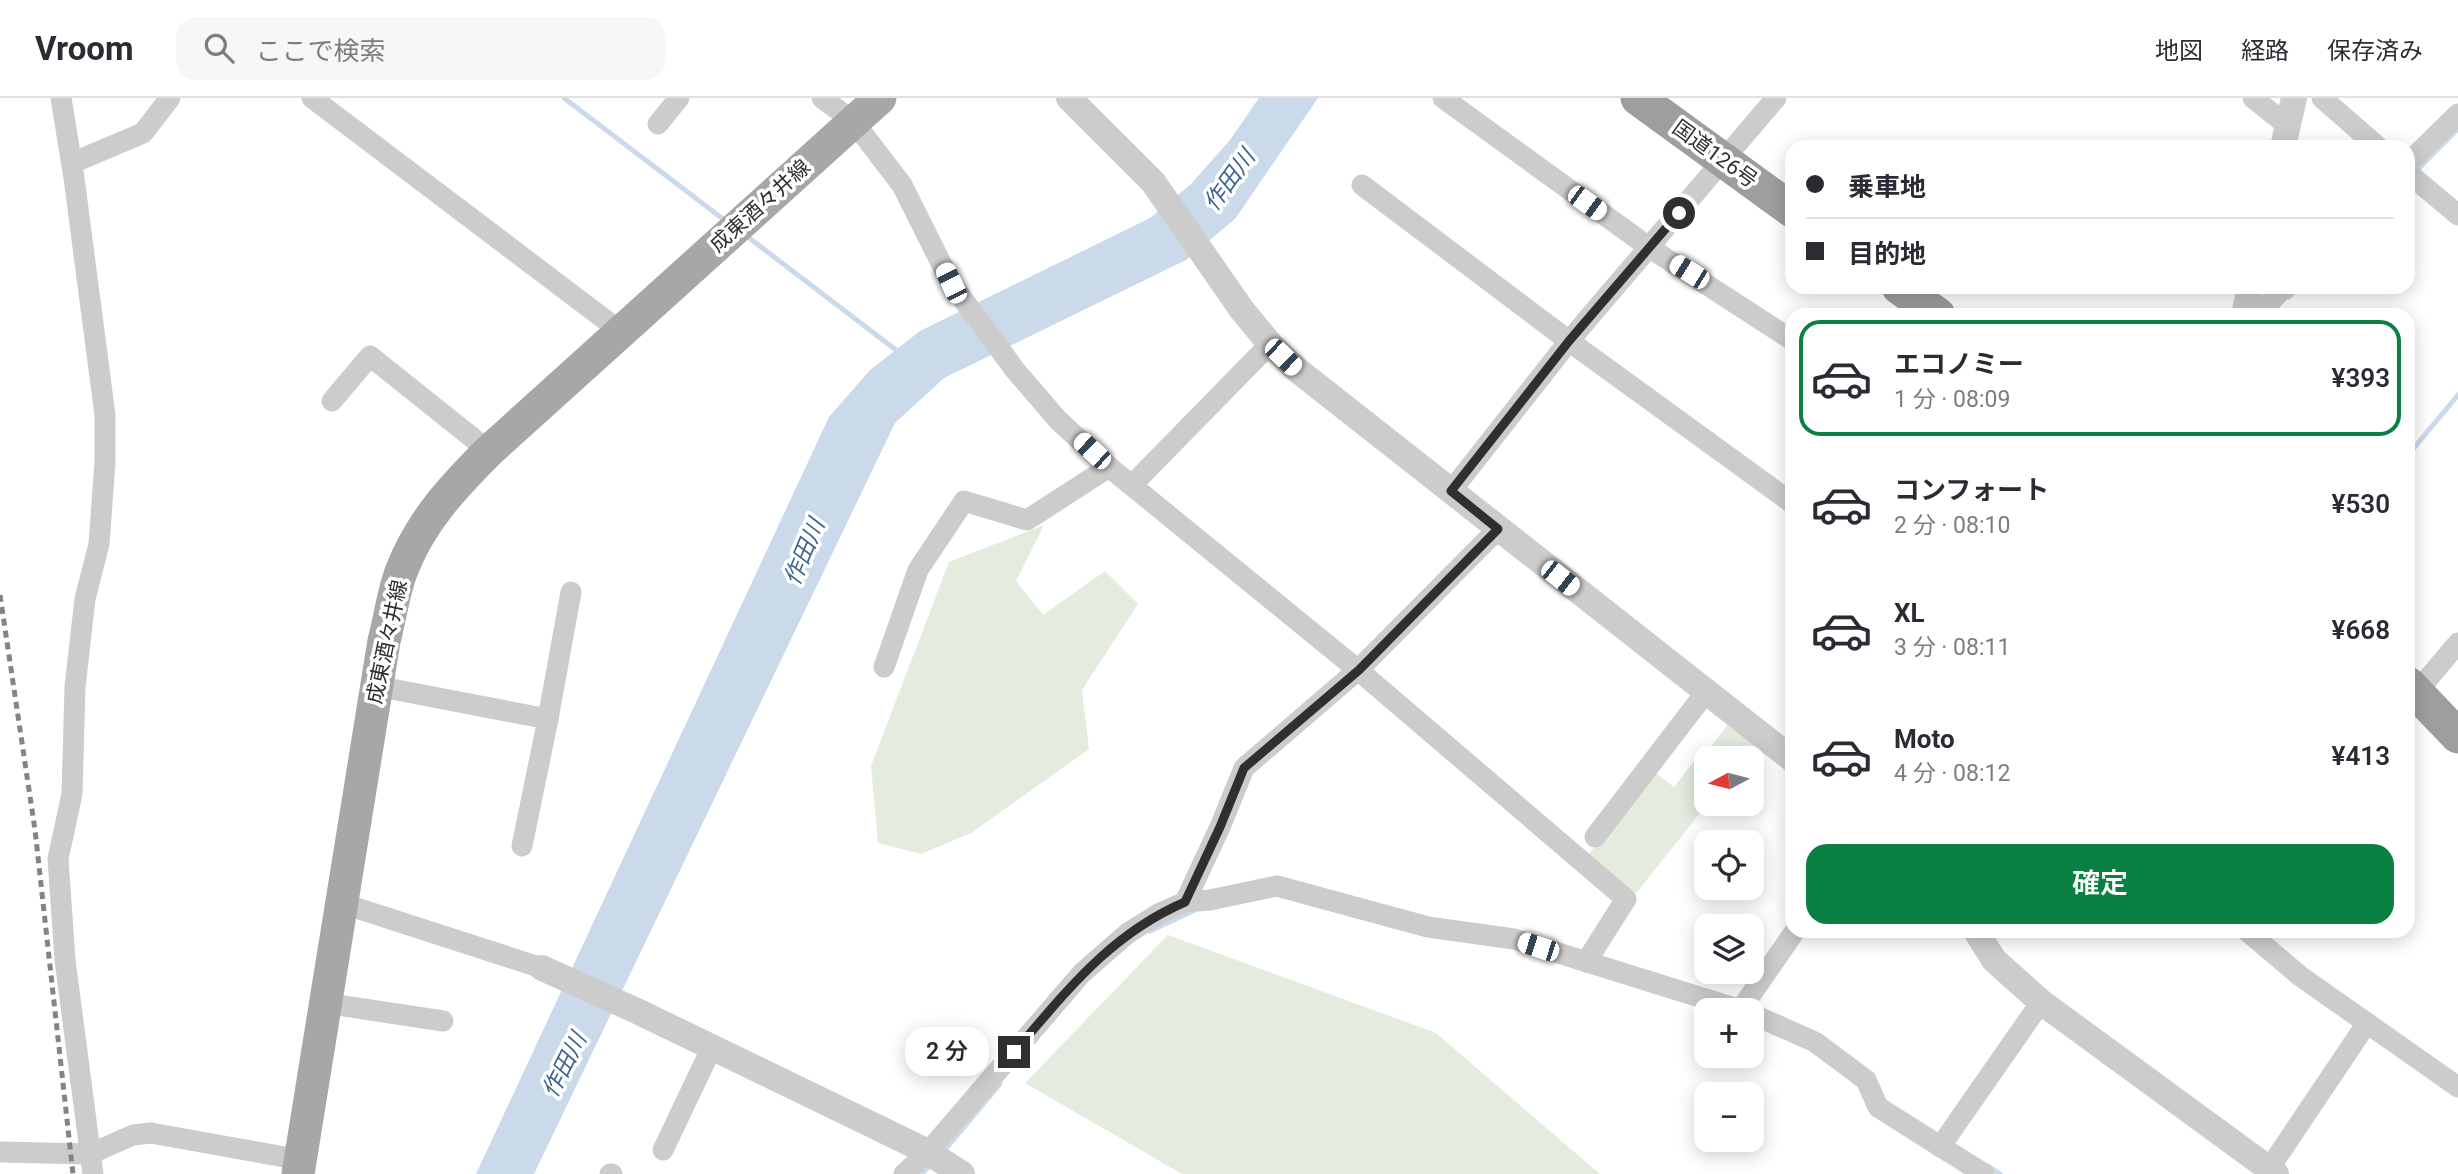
<!DOCTYPE html>
<html lang="ja">
<head>
<meta charset="utf-8">
<style>
  :root { --surface:#fff; --page:#f7f7f7; --text:#2b2b33; --muted:#7c7c81; --line:#e1e1e2; --accent:#0b8043 }
  body { margin:0; font-family:Roboto,"Noto Sans JP",sans-serif; background:var(--page); color:var(--text); height:100vh; display:flex; flex-direction:column; font-size:26px; white-space:nowrap }
  * { box-sizing:border-box; margin:0 }
  p { font-size:23px; color:var(--muted) }
  .icon { flex:none; width:38px; height:38px; fill:none; stroke:currentColor; stroke-width:2; stroke-linecap:round; stroke-linejoin:round }
  .map { position:relative; flex:1; overflow:hidden }
  .sheet { position:absolute; left:1785px; top:210px; width:630px; height:630px; display:flex; flex-direction:column; background:var(--surface); border-radius:21px; box-shadow:0 4px 18px #0003 }
  .sheet>* { flex:none }
  .banner { position:absolute; left:1785px; top:42px; width:630px; height:154px; border-radius:21px; box-shadow:0 4px 18px #0003; display:grid; align-content:center; height:154px; padding:0 21px; background:var(--surface) }
  .needle { width:46px; rotate:263deg }
  .fabs { position:absolute; left:1694px; top:648px; display:grid; gap:14px }
  .fabs a { display:grid; place-items:center; width:70px; height:70px; border-radius:14px; background:var(--surface); box-shadow:0 4px 18px #0003; font-size:35px }
  .end { position:absolute; width:32px; height:32px; margin:-16px; border:9px solid #2f2f2f; background:#fff; box-shadow:0 0 0 4px #fff }
  .from { border-radius:50% }
  .bubble { position:absolute; height:49px; border-radius:21px; background:var(--surface); box-shadow:0 4px 18px #0003; font-size:23px; font-weight:600; line-height:49px; text-align:center }
  .car { position:absolute; width:21px; height:42px; margin:-21px -10px; border-radius:9px; box-shadow:0 0 5px 2px #0007; background:linear-gradient(#fff 24%,#345 0 40%,#fff 0 76%,#345 0 86%,#fff 0) }
  .banner b { display:flex; align-items:center; gap:24px; height:66px; font-size:26px }
  .banner b+b { border-top:2px solid var(--line) }
  .banner i { width:18px; height:18px; background:var(--text) }
  ul { padding:12px 0 0; list-style:none }
  li { display:flex; align-items:center; gap:21px; height:116px; margin:0 14px 10px; padding:0 7px; border:4px solid transparent; border-radius:21px }
  li div { flex:1 }
  li b { display:block; font-size:26px }
  li em { font-style:normal; font-weight:600 }
  li.current { border-color:var(--accent) }
  li>.icon { width:63px; height:63px; stroke-width:1.5 }
  .button { display:flex; gap:14px; margin-top:auto; padding:14px 21px }
  .button a { flex:1; height:80px; border-radius:21px; background:var(--accent); color:#fff; font-size:28px; font-weight:600; line-height:80px; text-align:center }
  header { display:flex; align-items:center; gap:42px; box-sizing:border-box; height:98px; padding:0 35px; background:var(--surface); border-bottom:2px solid var(--line) }
  header strong { font-size:33px }
  nav { display:flex; gap:38px; margin-inline-start:auto; font-size:24px }
  .search { width:490px; height:63px; background:var(--page); display:flex; align-items:center; gap:18px; box-sizing:border-box; padding:0 24px; border-radius:21px; color:var(--muted); font-size:26px }
  .map>svg:first-child { display:block }
  .green { fill:#e3ecde }
  .water { fill:#cbdaeb }
  .lines { fill:none; stroke-linecap:round; stroke-linejoin:round }
  .stream { stroke:#cbdaeb; stroke-width:5 }
  .minor { stroke:#ccc; stroke-width:21 }
  .tertiary { stroke:#ccc; stroke-width:26 }
  .primary { stroke:#a7a7a7; stroke-width:33 }
  .trunk { stroke:#9e9e9e; stroke-width:35 }
  .rail { stroke:#848484; stroke-width:5; stroke-dasharray:7 5; stroke-linecap:butt }
  .route { stroke:#2f2f2f; stroke-width:9 }
  .labels { text-anchor:middle; stroke-width:7; stroke-linejoin:round; paint-order:stroke }
  .street-label { font-size:21px; fill:#2f2f2f; stroke:#fff }
  .water-label { font-size:23px; font-style:italic; fill:#3f6490; stroke:#fff }
</style>
</head>
<body>
<header>
<strong>Vroom</strong>
<div class="search"><svg class="icon" aria-label="search" viewBox="0 0 24 24"><circle cx="10" cy="10" r="6"/><path d="M15 15l6 6"/></svg>ここで検索</div>
<nav><a>地図</a><a>経路</a><a>保存済み</a></nav>
</header>
<div class="map">
<svg width="2458" height="1076" viewBox="0 0 2458 1076">
  <rect width="100%" height="100%" fill="#fff"/>
  <g class="green">
    <path d="M1044,427L1016,483L1043,517L1105,473L1138,506L1082,592L1089,651L971,735L921,756L878,745L871,668L949,464Z"/>
    <path d="M1729,625L1756,646L1745,660H1706V705H1708L1633,799L1586,760L1653,673L1674,689L1705,649L1709,651Z"/>
    <path d="M1168,837L1436,935L1600,1076H1182L1025,985Z"/>
  </g>
  <path class="water" d="M1259,0H1318L1235,121L1186,162L944,280L895,325L534,1076H476L829,319L870,272L920,233L1150,120L1190,87L1230,42Z"/>
  <g class="lines">
    <g class="stream">
      <path d="M564,0L727,124"/>
      <path d="M2416,73L2458,31"/>
      <path d="M744,136L900,255"/>
      <path d="M2289,199L2299,189"/>
      <path d="M2408,357L2458,297"/>
      <path d="M1150,833L1195,812"/>
      <path d="M944,1053L1000,986"/>
      <path d="M1988,1068L2000,1076"/>
      <path d="M922,1076L932,1065"/>
    </g>
    <g class="minor">
      <path d="M61,0L74,80L105,317V364L99,446L85,501L75,589L72,696L58,761L65,862L93,1076"/>
      <path d="M312,0L620,233"/>
      <path d="M822,0L853,23L902,87L951,185L1015,272L1058,322L1109,369L1358,572L1626,801L1586,864"/>
      <path d="M1443,0L1650,150L1792,242"/>
      <path d="M2253,0L2288,28"/>
      <path d="M2322,0L2378,49"/>
      <path d="M658,26L679,0"/>
      <path d="M72,65L143,35L170,0"/>
      <path d="M2408,65L2458,16"/>
      <path d="M2408,75L2458,117"/>
      <path d="M1362,87L1569,243L1792,405"/>
      <path d="M2257,217L2285,189"/>
      <path d="M332,303L370,258L489,353"/>
      <path d="M1132,387L1270,246"/>
      <path d="M1451,393L1569,243L1776,0"/>
      <path d="M884,569L918,472L964,403L1027,422L1109,369"/>
      <path d="M376,588L548,621"/>
      <path d="M2410,602L2458,545"/>
      <path d="M1595,739L1706,594"/>
      <path d="M522,748L548,621L571,494"/>
      <path d="M1185,804L1220,729L1244,670L1358,572L1498,431"/>
      <path d="M341,805L542,870"/>
      <path d="M2247,833L2300,878L2458,989"/>
      <path d="M324,905L443,923"/>
      <path d="M1741,911L1795,833"/>
      <path d="M1752,916L1815,944L1866,982L1878,1009L1984,1076"/>
      <path d="M1940,1049L2041,904"/>
      <path d="M663,1052L712,949"/>
      <path d="M0,1054L90,1056L133,1037L151,1035L301,1062"/>
      <path d="M2269,1071L2367,925"/>
      <path d="M610,1076H612"/>
      <path d="M904,1076L928,1054L1082,875L1128,835L1160,815L1185,804L1210,802L1277,788L1428,829L1514,841L1741,912"/>
    </g>
    <g class="tertiary">
      <path d="M1069,0L1153,84L1242,212L1270,246L1296,271L1792,661"/>
      <path d="M2283,49L2294,0"/>
      <path d="M2244,217L2250,189"/>
      <path d="M1976,833L1994,862L2041,904L2276,1076"/>
      <path d="M542,870L637,913L928,1054L962,1076"/>
    </g>
    <path class="primary" d="M298,1076L384,543C390,520 393,496 401,474C420,424 452,390 489,353L880,0"/>
    <g class="trunk">
      <path d="M1638,0L1792,112"/>
      <path d="M1899,189L1938,217"/>
      <path d="M2408,586L2458,638"/>
    </g>
    <path class="rail" d="M0,497L35,732L73,1076"/>
  </g>
  <g class="lines">
    <path class="route" d="M1014,954C1067,893 1109,837 1185,804L1220,729L1244,670L1359,572L1498,431L1451,393L1569,243L1679,115"/>
  </g>
  <g class="labels">
    <g class="street-label">
      <text transform="translate(1715 56) rotate(36)" y="7">国道126号</text>
      <text transform="translate(760 108) rotate(-42)" y="7">成東酒々井線</text>
      <text transform="translate(387 544) rotate(-78)" y="7">成東酒々井線</text>
    </g>
    <g class="water-label">
      <text transform="translate(1229 82) rotate(-54)" y="8">作田川</text>
      <text transform="translate(804 454) rotate(-67)" y="8">作田川</text>
      <text transform="translate(564 967) rotate(-63)" y="8">作田川</text>
    </g>
  </g>
</svg>
<div class="fabs">
<a><svg class="needle" viewBox="-14 -14 28 28"><path d="M0-13l5 13h-10z" fill="#e53935"/><path d="M0 13l5-13h-10z" fill="#7c7c81"/></svg></a>
<a><svg class="icon" aria-label="locate" viewBox="0 0 24 24"><circle cx="12" cy="12" r="6"/><path d="M12 2v4M12 18v4M2 12h4M18 12h4"/></svg></a>
<a><svg class="icon" aria-label="layers" viewBox="0 0 24 24"><path d="M12 4l9 5-9 5-9-5zM3 14l9 5 9-5"/></svg></a>
<a>+</a>
<a>−</a>
</div>
<i class="end from" style="left:1679px;top:115px"></i>
<i class="end" style="left:1014px;top:954px"></i>
<div class="bubble" style="left:905px;top:929px;width:84px">2 分</div>
<i class="car" style="left:1587px;top:105px;rotate:126deg"></i>
<i class="car" style="left:1689px;top:174px;rotate:302deg"></i>
<i class="car" style="left:951px;top:185px;rotate:334deg"></i>
<i class="car" style="left:1283px;top:259px;rotate:134deg"></i>
<i class="car" style="left:1092px;top:353px;rotate:313deg"></i>
<i class="car" style="left:1560px;top:480px;rotate:128deg"></i>
<i class="car" style="left:1538px;top:849px;rotate:288deg"></i>
<div class="banner">
<b><i class="from"></i>乗車地</b>
<b><i></i>目的地</b>
</div>
<section class="sheet">
<ul>
<li class="current"><svg class="icon" aria-label="car" viewBox="0 0 24 24"><path d="M5 17H2v-5l4-1 3-4h7l3 4 3 1v5h-3M9 17h6M6 11h13"/><circle cx="7" cy="17" r="2"/><circle cx="17" cy="17" r="2"/></svg><div><b>エコノミー</b><p>1 分 · 08:09</p></div><em>¥393</em></li>
<li><svg class="icon" aria-label="car" viewBox="0 0 24 24"><path d="M5 17H2v-5l4-1 3-4h7l3 4 3 1v5h-3M9 17h6M6 11h13"/><circle cx="7" cy="17" r="2"/><circle cx="17" cy="17" r="2"/></svg><div><b>コンフォート</b><p>2 分 · 08:10</p></div><em>¥530</em></li>
<li><svg class="icon" aria-label="car" viewBox="0 0 24 24"><path d="M5 17H2v-5l4-1 3-4h7l3 4 3 1v5h-3M9 17h6M6 11h13"/><circle cx="7" cy="17" r="2"/><circle cx="17" cy="17" r="2"/></svg><div><b>XL</b><p>3 分 · 08:11</p></div><em>¥668</em></li>
<li><svg class="icon" aria-label="car" viewBox="0 0 24 24"><path d="M5 17H2v-5l4-1 3-4h7l3 4 3 1v5h-3M9 17h6M6 11h13"/><circle cx="7" cy="17" r="2"/><circle cx="17" cy="17" r="2"/></svg><div><b>Moto</b><p>4 分 · 08:12</p></div><em>¥413</em></li>
</ul>
<div class="button"><a>確定</a></div>
</section>
</div>
</body>
</html>
